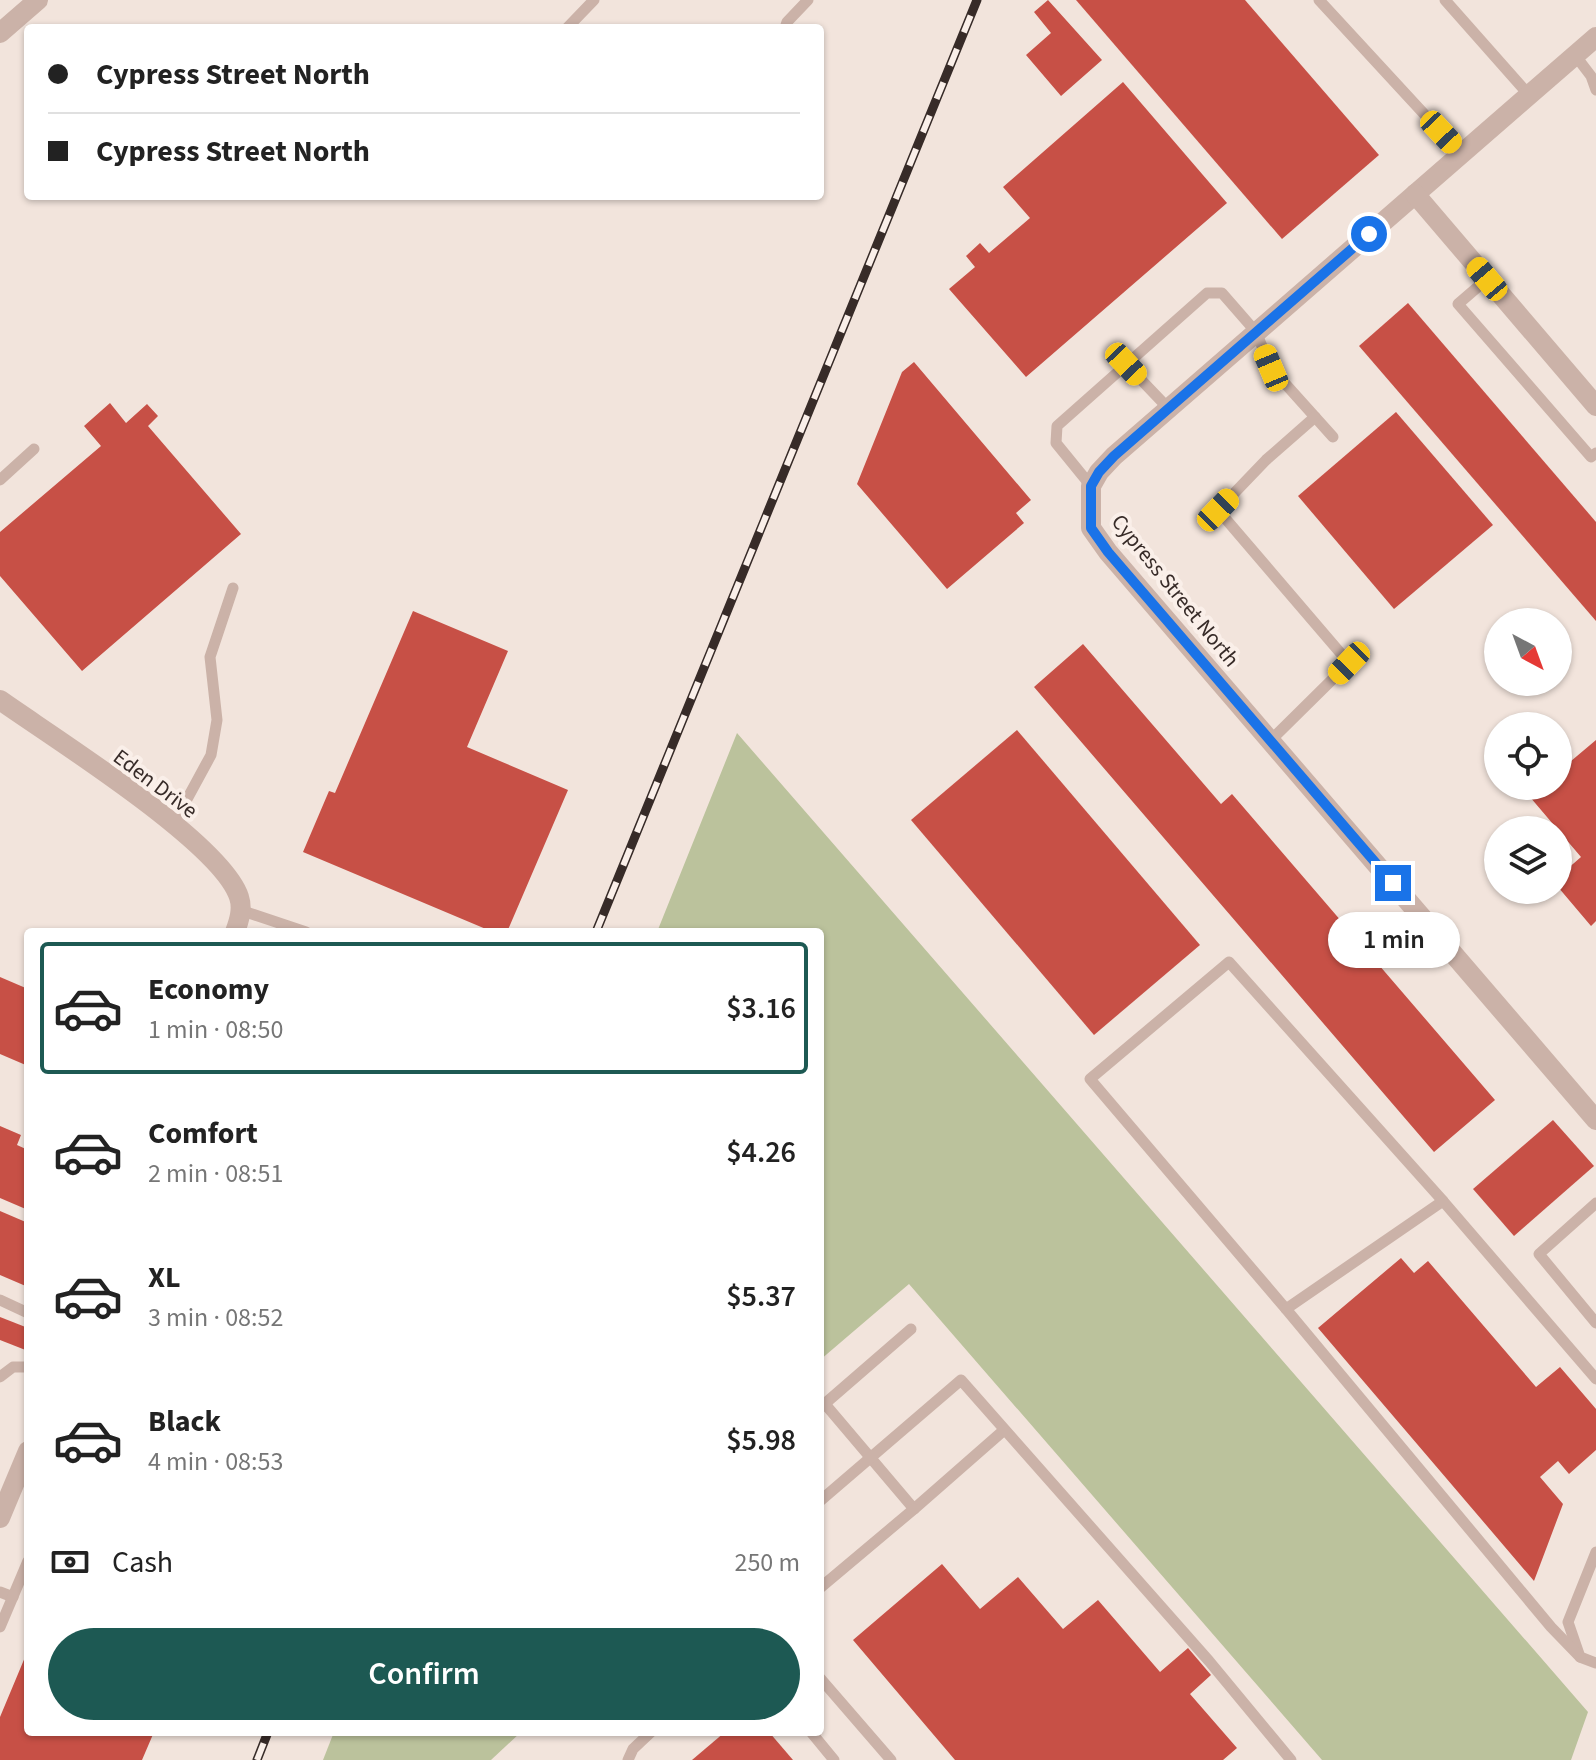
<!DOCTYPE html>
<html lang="en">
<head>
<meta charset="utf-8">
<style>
  :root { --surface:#fff; --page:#f6f6f6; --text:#222; --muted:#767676; --line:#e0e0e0; --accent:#1d5953 }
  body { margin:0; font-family:"Source Sans 3",sans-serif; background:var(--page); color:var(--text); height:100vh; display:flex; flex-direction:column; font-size:30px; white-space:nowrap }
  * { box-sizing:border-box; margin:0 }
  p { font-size:26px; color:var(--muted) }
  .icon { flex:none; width:44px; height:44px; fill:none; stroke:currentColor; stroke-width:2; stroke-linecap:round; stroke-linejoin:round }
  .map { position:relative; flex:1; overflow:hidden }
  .details { position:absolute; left:24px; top:928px; width:800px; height:808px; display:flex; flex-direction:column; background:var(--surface); border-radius:8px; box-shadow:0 2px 6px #0004 }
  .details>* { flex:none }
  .banner { position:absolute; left:24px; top:24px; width:800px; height:176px; border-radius:8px; box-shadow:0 2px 6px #0004; display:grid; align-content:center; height:176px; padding:0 24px; background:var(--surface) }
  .needle { width:52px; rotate:139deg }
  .buttons { position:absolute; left:1484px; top:608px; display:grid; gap:16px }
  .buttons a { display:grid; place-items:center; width:88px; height:88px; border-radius:50%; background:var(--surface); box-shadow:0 2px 6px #0004; font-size:40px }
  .end { position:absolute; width:36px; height:36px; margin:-18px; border:10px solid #1a73e8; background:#fff; box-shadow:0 0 0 4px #fff }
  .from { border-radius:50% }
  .bubble { position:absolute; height:56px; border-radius:28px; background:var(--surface); box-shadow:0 2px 6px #0004; font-size:26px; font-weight:600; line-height:56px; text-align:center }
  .car { position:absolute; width:24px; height:48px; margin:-24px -12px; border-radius:10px; box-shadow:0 0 6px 2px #0007; background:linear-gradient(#f5c518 24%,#345 0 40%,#f5c518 0 76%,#345 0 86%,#f5c518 0) }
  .banner b { display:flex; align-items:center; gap:28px; height:76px; font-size:30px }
  .banner b+b { border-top:2px solid var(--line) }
  .banner i { width:20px; height:20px; background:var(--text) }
  ul { padding:14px 0 0; list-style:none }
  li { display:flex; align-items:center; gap:24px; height:132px; margin:0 16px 12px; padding:0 8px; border:4px solid transparent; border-radius:8px }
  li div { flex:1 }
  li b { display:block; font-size:30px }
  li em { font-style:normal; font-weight:600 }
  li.selected { border-color:var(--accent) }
  li>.icon { width:72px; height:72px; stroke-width:1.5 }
  .pay { display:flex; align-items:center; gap:20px; height:88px; padding:0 24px; font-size:30px }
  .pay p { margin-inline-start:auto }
  .button { display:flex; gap:16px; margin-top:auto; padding:16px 24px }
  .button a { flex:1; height:92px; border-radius:48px; background:var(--accent); color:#fff; font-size:32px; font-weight:600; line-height:92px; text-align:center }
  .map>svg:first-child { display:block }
  .green { fill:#bbc29c }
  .building { fill:#c75046 }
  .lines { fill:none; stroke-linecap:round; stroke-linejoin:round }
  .lane { stroke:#cbb2a8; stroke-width:11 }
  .street { stroke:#cbb2a8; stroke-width:20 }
  .rail-casing { stroke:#372b28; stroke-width:9 }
  .rail { stroke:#faefe9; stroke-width:6; stroke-dasharray:18; stroke-linecap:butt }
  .route { stroke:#1a73e8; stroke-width:10 }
  .labels { text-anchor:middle; stroke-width:8; stroke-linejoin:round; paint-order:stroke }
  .street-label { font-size:22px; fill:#372b28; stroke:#faefe9 }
</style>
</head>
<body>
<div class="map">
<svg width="1596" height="1760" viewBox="0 0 1596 1760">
  <rect width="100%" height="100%" fill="#f2e4dc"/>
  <g class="green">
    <path d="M737,733L1588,1712L1571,1760H1322L909,1284L820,1360V932H657Z"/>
    <path d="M334,1732H521L491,1760H323Z"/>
  </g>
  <g class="building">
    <path d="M1048,0L1102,60L1061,96L1026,55L1051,33L1034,12Z"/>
    <path d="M1076,0H1245L1379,155L1282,239Z"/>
    <path d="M1123,82L1227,203L1026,377L949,289L975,267L966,256L980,243L989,253L1030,218L1003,187Z"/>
    <path d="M1408,303L1596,522V621L1359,346Z"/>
    <path d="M914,362L1031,500L1016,513L1024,523L947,589L857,484L902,372Z"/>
    <path d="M110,403L126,423L147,404L158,416L148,426L241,534L82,671L0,576V532L101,446L84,426Z"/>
    <path d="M1396,412L1493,525L1394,609L1298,496Z"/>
    <path d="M413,611L508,651L467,747L568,790L507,932H493L303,852L329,791L335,793Z"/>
    <path d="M1083,644L1221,804L1232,794L1495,1100L1434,1152L1034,687Z"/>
    <path d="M1017,730L1200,945L1094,1035L911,820Z"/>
    <path d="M1596,740V921L1591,926L1558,887V877L1581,857L1530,797L1542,786H1558V772Z"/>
    <path d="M0,977L28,989V1066L0,1054Z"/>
    <path d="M1553,1120L1594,1166L1514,1236L1473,1189Z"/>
    <path d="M0,1126L21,1135L17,1145L28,1150V1210L0,1198Z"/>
    <path d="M0,1211L28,1223V1287L0,1275Z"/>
    <path d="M1401,1258L1414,1273L1428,1261L1536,1387L1560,1367L1596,1409V1450L1569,1474L1558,1461L1540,1477L1563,1504L1534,1581L1318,1328Z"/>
    <path d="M0,1317L28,1328V1351L0,1340Z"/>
    <path d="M942,1564L980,1609L1018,1577L1063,1629L1098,1600L1160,1672L1188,1648L1211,1675L1190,1694L1237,1748L1223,1760H955L853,1640Z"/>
    <path d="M28,1650V1732H154L142,1760H0V1717Z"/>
    <path d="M725,1732H769L793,1760H692Z"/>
  </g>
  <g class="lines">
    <g class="lane">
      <path d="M1319,0L1461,154"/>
      <path d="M1445,0L1529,95"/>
      <path d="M567,28L594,0"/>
      <path d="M785,28L787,22L808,0"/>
      <path d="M1575,55L1591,76L1596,90"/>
      <path d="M1487,279L1458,304L1591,457L1596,453"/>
      <path d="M1126,364L1168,408"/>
      <path d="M0,480L34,449"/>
      <path d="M1091,486L1056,443L1057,426L1207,293H1222L1256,332L1271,368L1333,437"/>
      <path d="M1270,741L1349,663L1218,510L1266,460L1315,417"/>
      <path d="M173,825L211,755L217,720L210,657L233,588"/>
      <path d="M240,910L306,932"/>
      <path d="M1596,1203L1539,1254L1596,1323"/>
      <path d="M0,1300L28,1313"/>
      <path d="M1286,1309L1090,1079L1229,962L1443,1201"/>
      <path d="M0,1377L13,1367H28"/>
      <path d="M825,1404L914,1509L1003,1431"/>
      <path d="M821,1407L911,1329"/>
      <path d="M820,1501L961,1380L1209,1661L1291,1760"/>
      <path d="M1596,1552L1568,1622L1580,1657L1596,1663"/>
      <path d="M820,1588L914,1509"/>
      <path d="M0,1592L13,1597"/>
      <path d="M0,1627L28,1561"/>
      <path d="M1580,1657L1551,1627L1286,1309L1443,1201L1596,1379"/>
      <path d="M820,1678L891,1760"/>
      <path d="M811,1732L834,1760"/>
      <path d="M628,1760L633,1749L651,1732"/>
    </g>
    <g class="street">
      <path d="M0,33L38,0"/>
      <path d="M1596,37L1114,456L1099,472L1091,486V528L1108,552L1596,1120"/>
      <path d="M1415,194L1596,406"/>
      <path d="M0,700C52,737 221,842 239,897C243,909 239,921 235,932"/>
      <path d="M0,1518L28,1451"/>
    </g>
    <defs>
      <g id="rail">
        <path d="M596,932L977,0"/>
        <path d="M257,1760L268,1732"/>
      </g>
    </defs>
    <use href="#rail" class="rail-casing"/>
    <use href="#rail" class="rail"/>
  </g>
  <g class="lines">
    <path class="route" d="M1369,234L1114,456L1099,472L1091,486V528L1108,552L1393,883"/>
  </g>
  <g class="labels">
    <g class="street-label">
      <text transform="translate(1176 590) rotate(51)" y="8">Cypress Street North</text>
      <text transform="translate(156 783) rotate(37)" y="8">Eden Drive</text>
    </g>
  </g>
</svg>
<div class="buttons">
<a><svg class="needle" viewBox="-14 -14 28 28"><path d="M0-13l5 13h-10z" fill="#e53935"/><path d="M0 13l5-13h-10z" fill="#767676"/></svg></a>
<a><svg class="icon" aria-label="locate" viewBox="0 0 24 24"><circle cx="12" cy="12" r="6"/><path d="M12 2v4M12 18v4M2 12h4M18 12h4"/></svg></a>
<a><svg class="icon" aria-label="layers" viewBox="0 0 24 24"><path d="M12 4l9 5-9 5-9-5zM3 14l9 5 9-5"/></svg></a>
</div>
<i class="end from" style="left:1369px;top:234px"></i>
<i class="end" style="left:1393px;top:883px"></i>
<div class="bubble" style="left:1328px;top:912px;width:132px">1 min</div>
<i class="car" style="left:1441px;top:132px;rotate:137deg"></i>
<i class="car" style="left:1487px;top:279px;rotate:320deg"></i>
<i class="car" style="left:1126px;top:364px;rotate:137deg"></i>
<i class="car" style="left:1271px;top:368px;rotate:337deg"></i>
<i class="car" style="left:1218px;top:510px;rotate:44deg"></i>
<i class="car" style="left:1349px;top:663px;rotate:224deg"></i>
<div class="banner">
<b><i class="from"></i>Cypress Street North</b>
<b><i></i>Cypress Street North</b>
</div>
<section class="details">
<ul>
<li class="selected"><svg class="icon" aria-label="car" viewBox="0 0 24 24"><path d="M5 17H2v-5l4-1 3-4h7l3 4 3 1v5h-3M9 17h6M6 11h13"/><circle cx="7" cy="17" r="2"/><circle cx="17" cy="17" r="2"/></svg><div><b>Economy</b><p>1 min · 08:50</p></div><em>$3.16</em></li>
<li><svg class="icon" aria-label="car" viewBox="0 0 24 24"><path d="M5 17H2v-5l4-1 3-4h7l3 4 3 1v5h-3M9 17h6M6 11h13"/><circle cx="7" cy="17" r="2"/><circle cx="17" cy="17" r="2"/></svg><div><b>Comfort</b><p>2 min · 08:51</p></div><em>$4.26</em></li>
<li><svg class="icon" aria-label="car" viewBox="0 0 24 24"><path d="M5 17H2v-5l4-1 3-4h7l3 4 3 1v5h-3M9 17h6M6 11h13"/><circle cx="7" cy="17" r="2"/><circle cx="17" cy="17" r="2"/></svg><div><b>XL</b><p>3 min · 08:52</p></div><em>$5.37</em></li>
<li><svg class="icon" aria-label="car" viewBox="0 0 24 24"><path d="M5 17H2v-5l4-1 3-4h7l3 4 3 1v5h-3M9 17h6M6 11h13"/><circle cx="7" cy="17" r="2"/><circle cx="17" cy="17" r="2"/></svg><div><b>Black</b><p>4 min · 08:53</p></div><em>$5.98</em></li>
</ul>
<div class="pay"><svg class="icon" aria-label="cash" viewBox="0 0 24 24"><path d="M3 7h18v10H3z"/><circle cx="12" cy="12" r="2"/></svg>Cash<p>250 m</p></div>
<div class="button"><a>Confirm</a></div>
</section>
</div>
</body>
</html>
